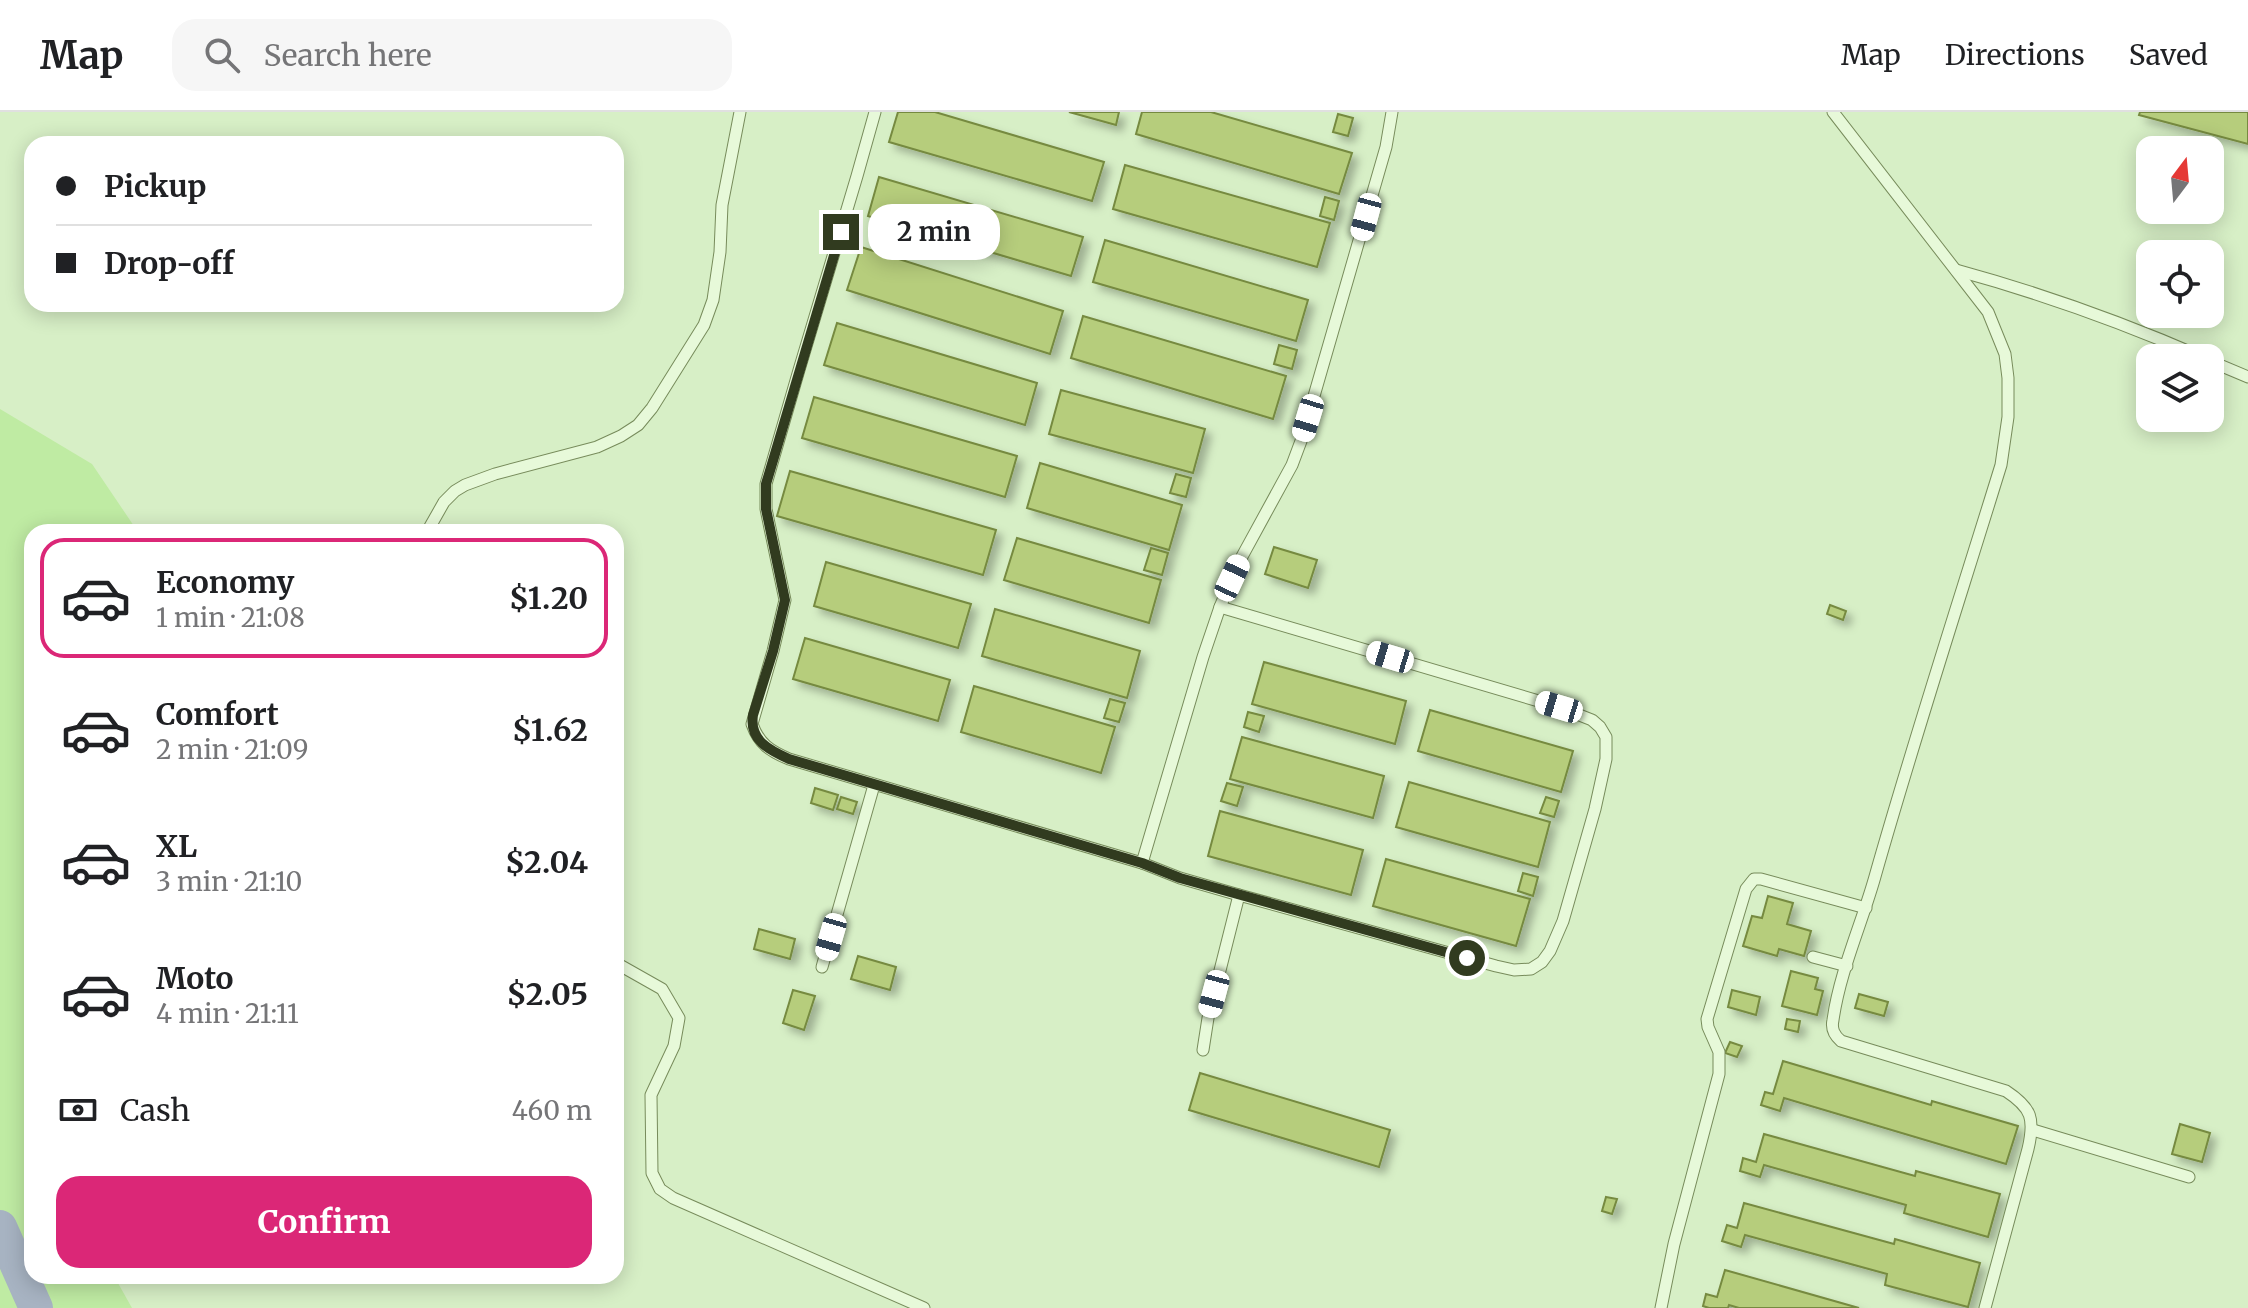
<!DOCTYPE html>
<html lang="en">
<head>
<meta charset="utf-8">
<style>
  :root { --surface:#fff; --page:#f6f6f6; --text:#202124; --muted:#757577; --line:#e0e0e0; --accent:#db2777 }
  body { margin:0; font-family:Merriweather,serif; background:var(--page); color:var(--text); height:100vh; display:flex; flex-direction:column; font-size:30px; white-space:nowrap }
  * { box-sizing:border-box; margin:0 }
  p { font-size:26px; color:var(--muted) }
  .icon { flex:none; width:44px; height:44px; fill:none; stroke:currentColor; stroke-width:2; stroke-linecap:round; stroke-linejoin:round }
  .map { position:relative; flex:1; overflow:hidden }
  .side { position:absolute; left:24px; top:412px; width:600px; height:760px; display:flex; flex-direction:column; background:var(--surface); border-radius:24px; box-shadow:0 4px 20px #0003 }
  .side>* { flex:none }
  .top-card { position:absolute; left:24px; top:24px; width:600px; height:176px; border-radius:24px; box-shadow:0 4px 20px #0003; display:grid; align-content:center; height:176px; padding:0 32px; background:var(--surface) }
  .needle { width:52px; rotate:16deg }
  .tools { position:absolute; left:2136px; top:24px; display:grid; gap:16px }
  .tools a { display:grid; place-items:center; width:88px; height:88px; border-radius:16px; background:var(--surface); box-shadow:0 4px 20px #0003; font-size:40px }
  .end { position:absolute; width:36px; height:36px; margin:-18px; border:10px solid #313b1f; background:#fff; box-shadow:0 0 0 4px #fff }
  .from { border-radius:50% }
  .bubble { position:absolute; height:56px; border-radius:24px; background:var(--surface); box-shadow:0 4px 20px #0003; font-size:26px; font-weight:700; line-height:56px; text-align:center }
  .car { position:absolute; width:24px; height:48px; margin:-24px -12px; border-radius:10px; box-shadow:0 0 6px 2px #0007; background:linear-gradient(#fff 24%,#345 0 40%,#fff 0 76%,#345 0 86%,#fff 0) }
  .top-card b { display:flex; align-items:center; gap:28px; height:76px; font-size:30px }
  .top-card b+b { border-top:2px solid var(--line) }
  .top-card i { width:20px; height:20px; background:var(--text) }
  ul { padding:14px 0 0; list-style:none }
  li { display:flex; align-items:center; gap:24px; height:120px; margin:0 16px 12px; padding:0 16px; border:4px solid transparent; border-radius:24px }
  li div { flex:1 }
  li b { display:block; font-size:30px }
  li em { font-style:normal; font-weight:700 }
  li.selected { border-color:var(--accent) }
  li>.icon { width:72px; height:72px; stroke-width:1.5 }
  .pay { display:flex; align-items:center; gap:20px; height:88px; padding:0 32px; font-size:30px }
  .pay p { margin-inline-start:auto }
  .action { display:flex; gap:16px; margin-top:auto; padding:16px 32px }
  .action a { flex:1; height:92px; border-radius:24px; background:var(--accent); color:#fff; font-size:32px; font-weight:700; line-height:92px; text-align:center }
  header { display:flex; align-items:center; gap:48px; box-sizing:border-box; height:112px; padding:0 40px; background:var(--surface); border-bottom:2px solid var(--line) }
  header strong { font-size:38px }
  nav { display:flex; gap:44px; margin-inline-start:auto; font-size:28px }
  .search { width:560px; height:72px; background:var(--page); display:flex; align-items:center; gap:20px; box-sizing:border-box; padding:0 28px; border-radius:24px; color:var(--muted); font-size:30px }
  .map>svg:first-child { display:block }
  .sand { fill:#bfeba3 }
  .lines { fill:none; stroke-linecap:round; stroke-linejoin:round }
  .river { stroke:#a7b3c2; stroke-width:34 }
  .building { fill:#b6cd7b; stroke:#768a40; stroke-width:2; filter:url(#shadow) }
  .lane-casing { stroke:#778b5b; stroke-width:13 }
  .lane { stroke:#e7f9d9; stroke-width:11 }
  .route { stroke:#313b1f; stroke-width:10 }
</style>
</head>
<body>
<header>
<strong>Map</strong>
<div class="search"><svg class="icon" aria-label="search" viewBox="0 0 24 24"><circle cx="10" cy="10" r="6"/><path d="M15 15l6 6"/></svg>Search here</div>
<nav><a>Map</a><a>Directions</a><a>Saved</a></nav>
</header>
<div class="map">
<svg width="2248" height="1196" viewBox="0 0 2248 1196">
  <defs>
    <filter id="shadow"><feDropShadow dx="6" dy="6" stdDeviation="4" flood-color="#0004"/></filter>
  </defs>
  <rect width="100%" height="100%" fill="#d7efc6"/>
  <path class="sand" d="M0,297L92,352L138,420H32V1164H114L132,1196H0Z"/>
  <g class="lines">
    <path class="river" d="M0,1115L36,1196"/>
  </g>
  <g class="building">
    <path d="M898,0H935L1104,50L1092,89L889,30Z"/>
    <path d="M1069,0H1119L1116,13Z"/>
    <path d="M1142,0H1211L1352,41L1339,82L1136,22Z"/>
    <path d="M2140,0H2248V32L2139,3Z"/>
    <path d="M1338,2L1353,6L1348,24L1333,20Z"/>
    <path d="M1125,53L1330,111L1317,155L1113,97Z"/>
    <path d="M879,65L1083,125L1071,164L868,104Z"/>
    <path d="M1325,85L1339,89L1334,108L1320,104Z"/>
    <path d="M1105,128L1308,188L1296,229L1093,170Z"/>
    <path d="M861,135L1063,199L1050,242L847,178Z"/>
    <path d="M1083,204L1286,264L1273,307L1071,246Z"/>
    <path d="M837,211L1037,271L1025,313L824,253Z"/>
    <path d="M1279,233L1297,238L1292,257L1274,252Z"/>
    <path d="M1061,278L1205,317L1193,361L1049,322Z"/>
    <path d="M814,285L1017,344L1005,385L802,326Z"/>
    <path d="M1040,351L1182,393L1169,438L1027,396Z"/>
    <path d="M790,359L996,418L983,463L777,404Z"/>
    <path d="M1176,362L1191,366L1186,385L1170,381Z"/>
    <path d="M1017,426L1161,468L1149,511L1004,468Z"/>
    <path d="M1274,435L1317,448L1308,476L1265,462Z"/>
    <path d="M1151,436L1168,441L1162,463L1144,458Z"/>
    <path d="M826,450L971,492L958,536L814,494Z"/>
    <path d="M1830,493L1846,499L1843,508L1827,502Z"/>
    <path d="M995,497L1140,539L1127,586L982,544Z"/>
    <path d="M805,526L950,568L938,609L793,567Z"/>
    <path d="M1264,550L1406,589L1395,632L1252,592Z"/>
    <path d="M974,574L1115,615L1101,661L961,620Z"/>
    <path d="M1110,587L1125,591L1119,610L1104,606Z"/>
    <path d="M1430,598L1573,639L1561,680L1418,639Z"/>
    <path d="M1248,600L1264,604L1259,620L1244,615Z"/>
    <path d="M1242,625L1384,664L1373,706L1230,667Z"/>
    <path d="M1409,670L1550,710L1538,755L1396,715Z"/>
    <path d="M1227,671L1243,675L1237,694L1221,689Z"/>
    <path d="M815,676L838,683L833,698L811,691Z"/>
    <path d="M841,685L857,690L853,702L837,697Z"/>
    <path d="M1546,685L1559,689L1554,705L1540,701Z"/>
    <path d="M1220,699L1363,738L1351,783L1208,744Z"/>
    <path d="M1386,747L1530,787L1516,834L1373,794Z"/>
    <path d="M1523,761L1538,765L1533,784L1518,779Z"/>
    <path d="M1768,784L1793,791L1787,812L1811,819L1804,844L1779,837L1777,844L1743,834L1752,804L1762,806Z"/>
    <path d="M759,817L795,827L790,847L754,837Z"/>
    <path d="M858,844L896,855L890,878L851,867Z"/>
    <path d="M1791,859L1818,866L1815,877L1823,879L1817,903L1782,894Z"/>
    <path d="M793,878L815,884L804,918L783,911Z"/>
    <path d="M1732,878L1760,885L1756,903L1728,895Z"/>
    <path d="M1859,882L1888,890L1884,904L1855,896Z"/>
    <path d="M1787,907L1800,909L1798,920L1785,917Z"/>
    <path d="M1730,930L1742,934L1737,945L1725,941Z"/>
    <path d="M1783,949L1931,993L1932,989L2018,1014L2006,1052L1784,986L1780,999L1761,993L1765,980L1773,982Z"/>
    <path d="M1200,961L1390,1018L1379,1055L1189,998Z"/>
    <path d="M2180,1012L2210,1021L2202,1050L2172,1042Z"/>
    <path d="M1764,1022L1915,1064L1916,1059L2000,1082L1988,1125L1904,1101L1906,1093L1764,1053L1760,1065L1740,1059L1743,1046L1756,1050Z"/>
    <path d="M1606,1085L1617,1087L1612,1102L1602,1099Z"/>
    <path d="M1744,1091L1894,1132L1895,1127L1980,1151L1968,1195L1885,1173L1887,1162L1745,1123L1741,1135L1722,1129L1727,1113L1737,1116Z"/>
    <path d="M1725,1158L1859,1196H1739L1729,1193L1728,1196H1709L1703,1194L1706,1182L1717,1185Z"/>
  </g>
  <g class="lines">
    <defs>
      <g id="lane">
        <path d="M875,0L857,64L799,258L766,372V397L785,488L773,539L752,612C759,632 770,639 789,647L1142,751L1180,766L1239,783L1496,854L1514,858L1531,857L1542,850L1550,839L1563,809L1595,697L1606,647V625L1600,615L1592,608L1559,595L1220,495"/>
        <path d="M1833,0L1988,200L2005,242L2008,266V305L2001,353C1959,489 1915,624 1876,761C1863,809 1840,858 1833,908C1831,917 1834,923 1841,929L2006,979C2032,996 2035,1007 2028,1037L1985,1196"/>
        <path d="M1956,158C2040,181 2124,211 2204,246"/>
        <path d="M2210,249L2248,265"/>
        <path d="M427,420L444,390L455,379L465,373L495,362L597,335L621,324L638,313L652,296L704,213L713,188L720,140L722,93L740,0"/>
        <path d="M1142,751L1203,545L1220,495L1239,450L1292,353L1301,329L1386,35L1392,0"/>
        <path d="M1813,845L1847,854"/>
        <path d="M616,851L662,877L679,906L674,934L651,983L652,1061L660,1077L673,1086L924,1196"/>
        <path d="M822,855L874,673"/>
        <path d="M1203,938L1208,906L1239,783"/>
        <path d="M2033,1018L2189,1065"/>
        <path d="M1661,1196L1674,1132L1719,962V940L1708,915L1707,907L1746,777L1754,767H1761L1866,796"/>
      </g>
    </defs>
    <use href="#lane" class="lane-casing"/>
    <use href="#lane" class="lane"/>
  </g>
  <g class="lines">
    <path class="route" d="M841,120L766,372V397L785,488L773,539L753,603C749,628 769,638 789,647L1142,751L1180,766L1467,846"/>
  </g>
</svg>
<div class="tools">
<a><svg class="needle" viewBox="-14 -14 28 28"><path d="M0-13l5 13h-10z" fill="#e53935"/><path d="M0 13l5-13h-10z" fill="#757577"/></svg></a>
<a><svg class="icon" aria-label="locate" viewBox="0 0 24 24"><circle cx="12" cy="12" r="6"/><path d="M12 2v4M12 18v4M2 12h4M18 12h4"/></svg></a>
<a><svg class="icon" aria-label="layers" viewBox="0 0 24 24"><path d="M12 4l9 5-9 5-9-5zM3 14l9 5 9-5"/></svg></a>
</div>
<i class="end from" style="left:1467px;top:846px"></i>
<i class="end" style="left:841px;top:120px"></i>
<div class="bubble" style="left:868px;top:92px;width:132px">2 min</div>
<i class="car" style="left:1366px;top:105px;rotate:195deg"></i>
<i class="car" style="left:1308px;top:306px;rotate:197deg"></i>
<i class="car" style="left:1232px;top:466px;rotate:25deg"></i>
<i class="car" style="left:1390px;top:545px;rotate:287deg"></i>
<i class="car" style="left:1559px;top:595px;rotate:287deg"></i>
<i class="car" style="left:831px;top:825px;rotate:196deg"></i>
<i class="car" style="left:1214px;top:882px;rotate:195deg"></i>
<div class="top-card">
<b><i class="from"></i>Pickup</b>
<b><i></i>Drop-off</b>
</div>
<section class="side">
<ul>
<li class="selected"><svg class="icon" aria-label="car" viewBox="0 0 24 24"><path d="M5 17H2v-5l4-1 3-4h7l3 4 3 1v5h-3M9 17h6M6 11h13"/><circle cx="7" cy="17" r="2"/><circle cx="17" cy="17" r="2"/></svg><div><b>Economy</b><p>1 min · 21:08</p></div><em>$1.20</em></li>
<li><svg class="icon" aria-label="car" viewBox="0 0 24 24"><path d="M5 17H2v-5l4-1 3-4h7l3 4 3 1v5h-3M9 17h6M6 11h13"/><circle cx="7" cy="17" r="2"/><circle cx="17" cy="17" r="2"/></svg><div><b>Comfort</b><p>2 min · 21:09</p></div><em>$1.62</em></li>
<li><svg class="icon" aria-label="car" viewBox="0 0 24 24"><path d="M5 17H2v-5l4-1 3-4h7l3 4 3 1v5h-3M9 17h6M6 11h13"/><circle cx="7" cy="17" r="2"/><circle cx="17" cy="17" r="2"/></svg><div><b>XL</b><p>3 min · 21:10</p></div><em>$2.04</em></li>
<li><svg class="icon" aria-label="car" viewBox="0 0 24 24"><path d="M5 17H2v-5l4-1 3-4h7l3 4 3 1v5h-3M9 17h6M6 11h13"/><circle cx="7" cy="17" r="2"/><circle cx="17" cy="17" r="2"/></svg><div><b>Moto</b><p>4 min · 21:11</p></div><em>$2.05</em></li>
</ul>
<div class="pay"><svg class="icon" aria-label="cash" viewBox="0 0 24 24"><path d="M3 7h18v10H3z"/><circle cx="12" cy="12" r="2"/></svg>Cash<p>460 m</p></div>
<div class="action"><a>Confirm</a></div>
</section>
</div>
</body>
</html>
